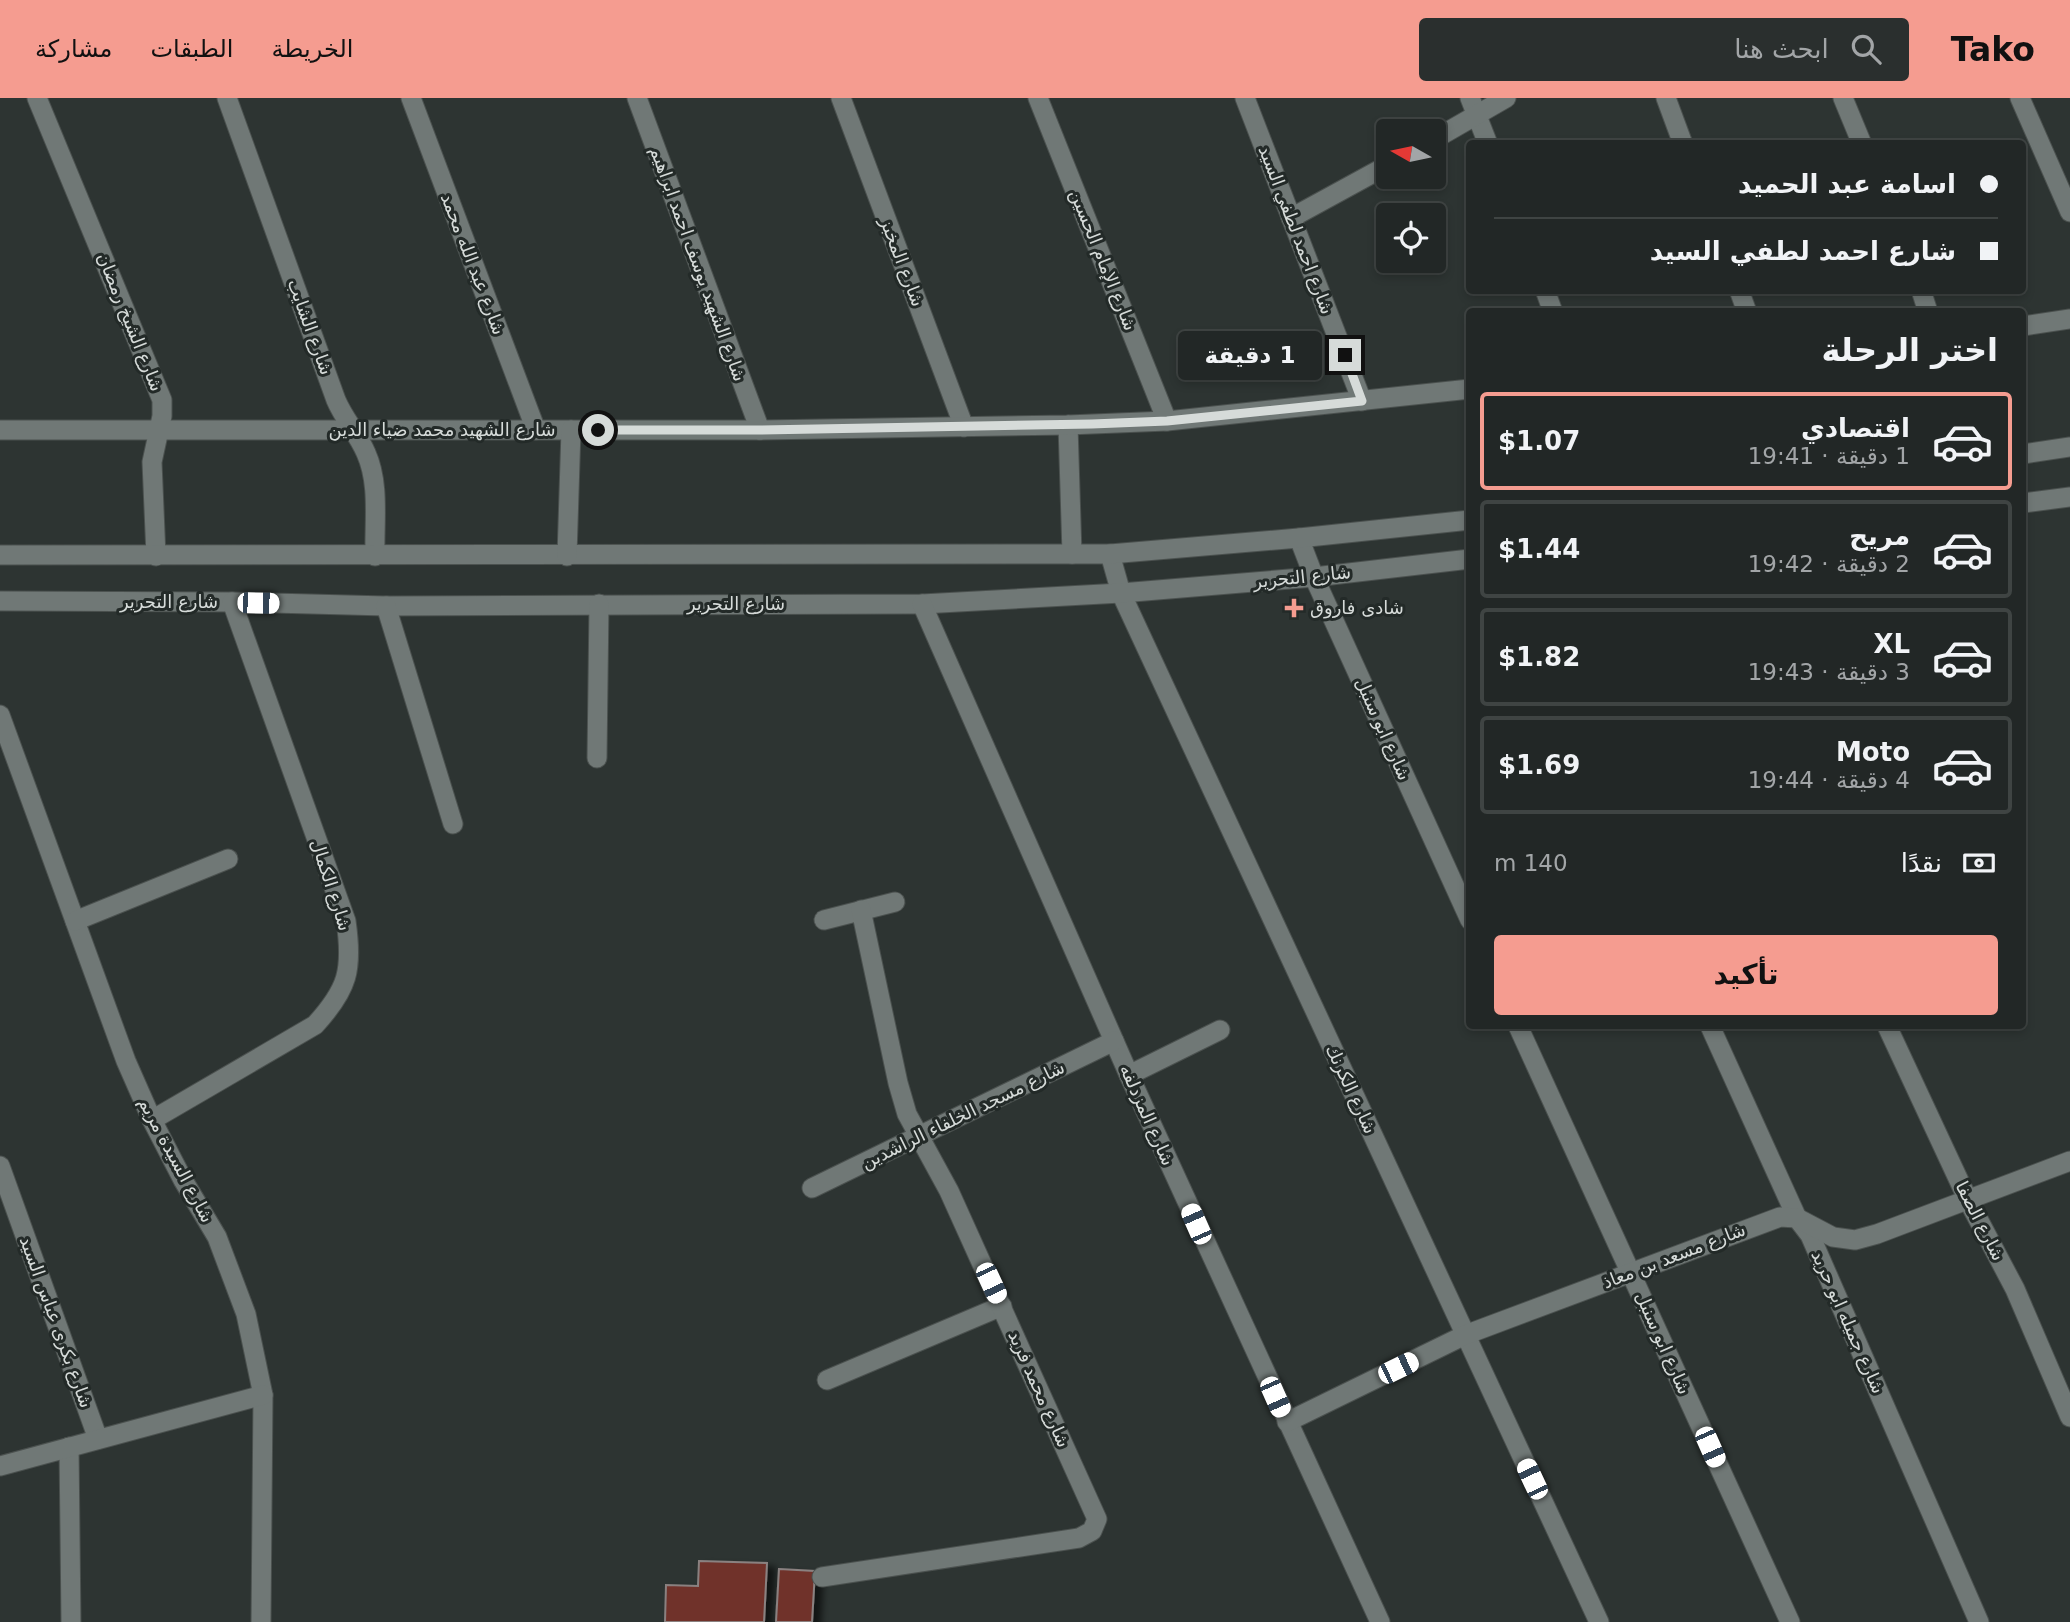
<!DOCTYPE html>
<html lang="ar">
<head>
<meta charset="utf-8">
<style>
  :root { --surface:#222726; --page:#2a2f2e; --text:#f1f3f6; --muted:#a2a5a7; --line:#3f4443; --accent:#f59c90 }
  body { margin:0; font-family:"DejaVu Sans",Cairo,sans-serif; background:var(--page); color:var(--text); direction:rtl; height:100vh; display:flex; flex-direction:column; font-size:26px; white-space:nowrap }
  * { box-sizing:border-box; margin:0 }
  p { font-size:23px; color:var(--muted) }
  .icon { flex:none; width:38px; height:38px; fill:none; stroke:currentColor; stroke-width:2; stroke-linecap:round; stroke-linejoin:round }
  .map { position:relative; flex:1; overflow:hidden; direction:ltr }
  .details { position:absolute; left:1466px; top:210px; width:560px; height:721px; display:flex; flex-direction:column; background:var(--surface); border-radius:7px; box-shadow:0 4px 10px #0003,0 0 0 2px var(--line); direction:rtl }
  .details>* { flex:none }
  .guide { position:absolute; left:1466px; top:42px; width:560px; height:154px; border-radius:7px; box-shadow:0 4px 10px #0003,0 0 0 2px var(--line); direction:rtl; display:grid; align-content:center; height:154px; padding:0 28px; background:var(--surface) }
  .needle { width:46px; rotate:279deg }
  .controls { position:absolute; left:1376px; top:21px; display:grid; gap:14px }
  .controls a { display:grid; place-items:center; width:70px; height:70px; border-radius:7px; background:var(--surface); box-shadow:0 4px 10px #0003,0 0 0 2px var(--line); font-size:35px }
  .end { position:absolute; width:32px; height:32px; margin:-16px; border:9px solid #d6dbd9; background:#111; box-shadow:0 0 0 4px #111 }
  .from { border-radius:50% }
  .bubble { position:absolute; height:49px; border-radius:7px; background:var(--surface); box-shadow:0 4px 10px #0003,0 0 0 2px var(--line); font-size:23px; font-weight:600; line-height:49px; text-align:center; direction:rtl }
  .car { position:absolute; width:21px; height:42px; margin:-21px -10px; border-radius:9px; box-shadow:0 0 5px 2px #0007; background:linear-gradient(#fff 24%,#345 0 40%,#fff 0 76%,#345 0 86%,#fff 0) }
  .guide b { display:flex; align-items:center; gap:24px; height:66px; font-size:26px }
  .guide b+b { border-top:2px solid var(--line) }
  .guide i { width:18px; height:18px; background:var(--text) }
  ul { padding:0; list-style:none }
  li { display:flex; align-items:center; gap:21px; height:98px; margin:0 14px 10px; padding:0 14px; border:4px solid var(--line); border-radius:7px }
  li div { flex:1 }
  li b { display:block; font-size:26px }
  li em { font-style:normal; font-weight:600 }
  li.selected { border-color:var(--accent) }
  li>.icon { width:63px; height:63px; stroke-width:1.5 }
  h2 { padding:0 28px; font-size:32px; line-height:84px }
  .pay { display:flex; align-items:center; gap:18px; height:77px; padding:0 28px; font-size:26px }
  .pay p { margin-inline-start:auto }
  .cta { display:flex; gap:14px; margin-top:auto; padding:14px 28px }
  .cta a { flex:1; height:80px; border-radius:7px; background:var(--accent); color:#111; font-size:28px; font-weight:600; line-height:80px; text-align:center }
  header { display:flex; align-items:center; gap:42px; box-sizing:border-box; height:98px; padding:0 35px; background:var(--accent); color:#111 }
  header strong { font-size:33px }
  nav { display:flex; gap:38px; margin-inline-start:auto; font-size:24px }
  .search { width:490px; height:63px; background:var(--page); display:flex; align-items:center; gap:18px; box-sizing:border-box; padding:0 24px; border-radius:7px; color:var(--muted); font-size:26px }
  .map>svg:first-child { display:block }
  .building { fill:#70322b; stroke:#8a8180; stroke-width:2; filter:url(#shadow) }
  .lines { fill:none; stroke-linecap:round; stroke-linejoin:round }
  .minor-casing { stroke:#4b514f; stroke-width:21 }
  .minor { stroke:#707876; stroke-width:19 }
  .route { stroke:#d6dbd9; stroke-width:9 }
  .poi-dot { fill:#f59c90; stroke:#232a28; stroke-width:2.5 }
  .labels { text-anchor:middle; stroke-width:6; stroke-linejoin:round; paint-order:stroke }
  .street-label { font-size:18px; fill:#d6dbd9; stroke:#232a28 }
  .poi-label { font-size:18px; fill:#d6dbd9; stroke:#232a28; text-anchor:start }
</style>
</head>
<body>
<header>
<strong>Tako</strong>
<div class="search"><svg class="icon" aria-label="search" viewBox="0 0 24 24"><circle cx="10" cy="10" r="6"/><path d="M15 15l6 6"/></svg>ابحث هنا</div>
<nav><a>الخريطة</a><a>الطبقات</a><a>مشاركة</a></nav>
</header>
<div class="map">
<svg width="2070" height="1524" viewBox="0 0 2070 1524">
  <defs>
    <filter id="shadow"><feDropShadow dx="8" dy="4.5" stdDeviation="3.5" flood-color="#0009"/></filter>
  </defs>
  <rect width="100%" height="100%" fill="#2d3432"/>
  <g class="building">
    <path d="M699,1463L767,1465L764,1524H665L666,1487L698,1488Z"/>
    <path d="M779,1471L815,1473L812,1524H776Z"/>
  </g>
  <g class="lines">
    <defs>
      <g id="minor">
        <path d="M37,0L162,302V318L152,364L156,458"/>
        <path d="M227,0L336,302C344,321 358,336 366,355C380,386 374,424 375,458"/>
        <path d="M411,0L536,332"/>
        <path d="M637,0L760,332"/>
        <path d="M841,0L964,329"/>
        <path d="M1038,0L1167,323"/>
        <path d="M1245,0L1362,303"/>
        <path d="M1470,0L1488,46"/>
        <path d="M1666,0L1683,46"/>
        <path d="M1843,0L1862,46"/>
        <path d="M2020,0L2070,114"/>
        <path d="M1433,42L1506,0"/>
        <path d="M1291,120L1388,67"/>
        <path d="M1545,192L1553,214"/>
        <path d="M1739,192L1747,214"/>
        <path d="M1921,192L1928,214"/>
        <path d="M2023,228L2070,221"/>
        <path d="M1068,327L1072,456"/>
        <path d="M0,332H760L1068,327L1167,323L1470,291"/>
        <path d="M2023,356L2070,349"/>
        <path d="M2023,405L2070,399"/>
        <path d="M1299,440L1314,479L1470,822"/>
        <path d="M1110,456L1121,495L1599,1524"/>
        <path d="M0,457L1110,456L1299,440L1470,422"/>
        <path d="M567,458L571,332"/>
        <path d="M0,503L232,504L386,508L922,506L1121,495L1314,479L1470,461"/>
        <path d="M922,506L1129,977L1380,1524"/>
        <path d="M386,508L453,726"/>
        <path d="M0,617L126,963L152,1022L183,1082L217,1139L246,1216L263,1297L261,1524"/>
        <path d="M597,660L599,506"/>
        <path d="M824,822L895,804"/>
        <path d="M75,823L228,761"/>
        <path d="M1518,928L1790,1524"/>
        <path d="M1710,928L1797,1120L1810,1137L1979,1524"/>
        <path d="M1887,928L1968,1102L2015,1191L2070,1319"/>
        <path d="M1129,977L1220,932"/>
        <path d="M152,1022L315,927C348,891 353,872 346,823L232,504"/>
        <path d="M0,1068L98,1341"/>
        <path d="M812,1090L1114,943"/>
        <path d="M827,1282L1002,1208"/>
        <path d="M1287,1324L1465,1237L1780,1119L1797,1120L1833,1139L1855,1142L1877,1136L2070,1063"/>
        <path d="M69,1349L71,1524"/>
        <path d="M0,1368L263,1297"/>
        <path d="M822,1479L1079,1440L1092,1433L1097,1421L949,1093L907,1016L898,985L861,812"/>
      </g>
    </defs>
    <use href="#minor" class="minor-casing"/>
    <use href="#minor" class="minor"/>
  </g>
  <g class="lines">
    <path class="route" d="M598,332H760L1092,326L1167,323L1362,303L1345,257"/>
  </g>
  <path class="poi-dot" d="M1290.5 499.5h7v7h7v7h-7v7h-7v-7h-7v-7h7z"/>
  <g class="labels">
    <g class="street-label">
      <text transform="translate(1296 132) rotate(69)" y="6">شارع احمد لطفي السيد</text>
      <text transform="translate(1103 162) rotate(68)" y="6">شارع الإمام الحسين</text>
      <text transform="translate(902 164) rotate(69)" y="6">شارع المخبز</text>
      <text transform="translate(473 166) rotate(69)" y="6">شارع عبد الله محمد</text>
      <text transform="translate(698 166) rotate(70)" y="6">شارع الشهيد يوسف احمد ابراهيم</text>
      <text transform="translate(130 224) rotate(68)" y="6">شارع الشيخ رمضان</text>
      <text transform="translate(310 229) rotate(70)" y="6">شارع الشايب</text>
      <text x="442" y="338">شارع الشهيد محمد ضياء الدين</text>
      <text transform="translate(1302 479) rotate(-6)" y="6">شارع التحرير</text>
      <text x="169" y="510">شارع التحرير</text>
      <text x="736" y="512">شارع التحرير</text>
      <text transform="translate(1383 631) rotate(66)" y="6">شارع ابو سنبل</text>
      <text transform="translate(331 787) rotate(72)" y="6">شارع الكمال</text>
      <text transform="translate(1351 991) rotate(65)" y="6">شارع الكرنك</text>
      <text transform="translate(963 1017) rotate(-26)" y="6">شارع مسجد الخلفاء الراشدين</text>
      <text transform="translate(1147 1017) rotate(66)" y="6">شارع المزدلفه</text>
      <text transform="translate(176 1062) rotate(62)" y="6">شارع السيدة مريم</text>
      <text transform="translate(1980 1123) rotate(63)" y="6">شارع الصفا</text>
      <text transform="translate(1674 1158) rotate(-21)" y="6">شارع مسعد بن معاذ</text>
      <text transform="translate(56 1224) rotate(70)" y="6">شارع بكرى عباس السيد</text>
      <text transform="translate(1848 1224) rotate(66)" y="6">شارع جميله ابو حريد</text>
      <text transform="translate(1663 1245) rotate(66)" y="6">شارع ابو سنبل</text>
      <text transform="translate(1039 1291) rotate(66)" y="6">شارع محمد فريد</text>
    </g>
    <g class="poi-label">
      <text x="1310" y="516">شادى فاروق</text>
    </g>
  </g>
</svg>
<div class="controls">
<a><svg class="needle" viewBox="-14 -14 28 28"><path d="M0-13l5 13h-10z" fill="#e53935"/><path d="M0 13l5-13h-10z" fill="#a2a5a7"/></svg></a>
<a><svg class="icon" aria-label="locate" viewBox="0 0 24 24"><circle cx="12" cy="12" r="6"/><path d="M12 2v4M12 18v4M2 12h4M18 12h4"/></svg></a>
</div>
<i class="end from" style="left:598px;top:332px"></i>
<i class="end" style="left:1345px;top:257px"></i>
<div class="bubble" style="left:1178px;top:233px;width:144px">1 دقيقة</div>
<i class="car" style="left:258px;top:505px;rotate:91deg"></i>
<i class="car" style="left:1196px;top:1126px;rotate:336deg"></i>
<i class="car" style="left:991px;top:1185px;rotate:155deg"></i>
<i class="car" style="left:1398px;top:1270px;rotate:64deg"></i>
<i class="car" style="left:1275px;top:1299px;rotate:156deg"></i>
<i class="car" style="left:1710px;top:1349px;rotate:156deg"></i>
<i class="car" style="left:1532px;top:1381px;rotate:335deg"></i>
<div class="guide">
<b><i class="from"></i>اسامة عبد الحميد</b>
<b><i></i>شارع احمد لطفي السيد</b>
</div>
<section class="details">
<h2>اختر الرحلة</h2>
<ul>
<li class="selected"><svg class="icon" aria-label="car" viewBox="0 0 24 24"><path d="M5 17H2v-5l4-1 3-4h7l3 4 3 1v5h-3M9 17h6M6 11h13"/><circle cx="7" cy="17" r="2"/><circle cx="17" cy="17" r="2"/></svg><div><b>اقتصادي</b><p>1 دقيقة · 19:41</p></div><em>$1.07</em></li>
<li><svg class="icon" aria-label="car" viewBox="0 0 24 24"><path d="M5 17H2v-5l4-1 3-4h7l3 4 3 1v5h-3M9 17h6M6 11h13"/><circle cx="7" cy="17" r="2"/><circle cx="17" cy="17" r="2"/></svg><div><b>مريح</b><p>2 دقيقة · 19:42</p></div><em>$1.44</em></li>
<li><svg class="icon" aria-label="car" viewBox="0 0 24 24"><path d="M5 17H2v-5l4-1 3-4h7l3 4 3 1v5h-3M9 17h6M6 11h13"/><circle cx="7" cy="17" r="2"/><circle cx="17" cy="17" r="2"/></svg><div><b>XL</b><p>3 دقيقة · 19:43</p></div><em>$1.82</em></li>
<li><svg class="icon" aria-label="car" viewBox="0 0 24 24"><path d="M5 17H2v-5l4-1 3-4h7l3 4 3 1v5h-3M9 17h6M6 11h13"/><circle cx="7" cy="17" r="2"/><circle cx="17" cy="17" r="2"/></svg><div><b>Moto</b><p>4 دقيقة · 19:44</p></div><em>$1.69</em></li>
</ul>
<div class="pay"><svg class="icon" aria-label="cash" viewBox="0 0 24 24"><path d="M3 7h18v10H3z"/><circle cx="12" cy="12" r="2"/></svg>نقدًا<p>140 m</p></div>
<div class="cta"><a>تأكيد</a></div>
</section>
</div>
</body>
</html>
